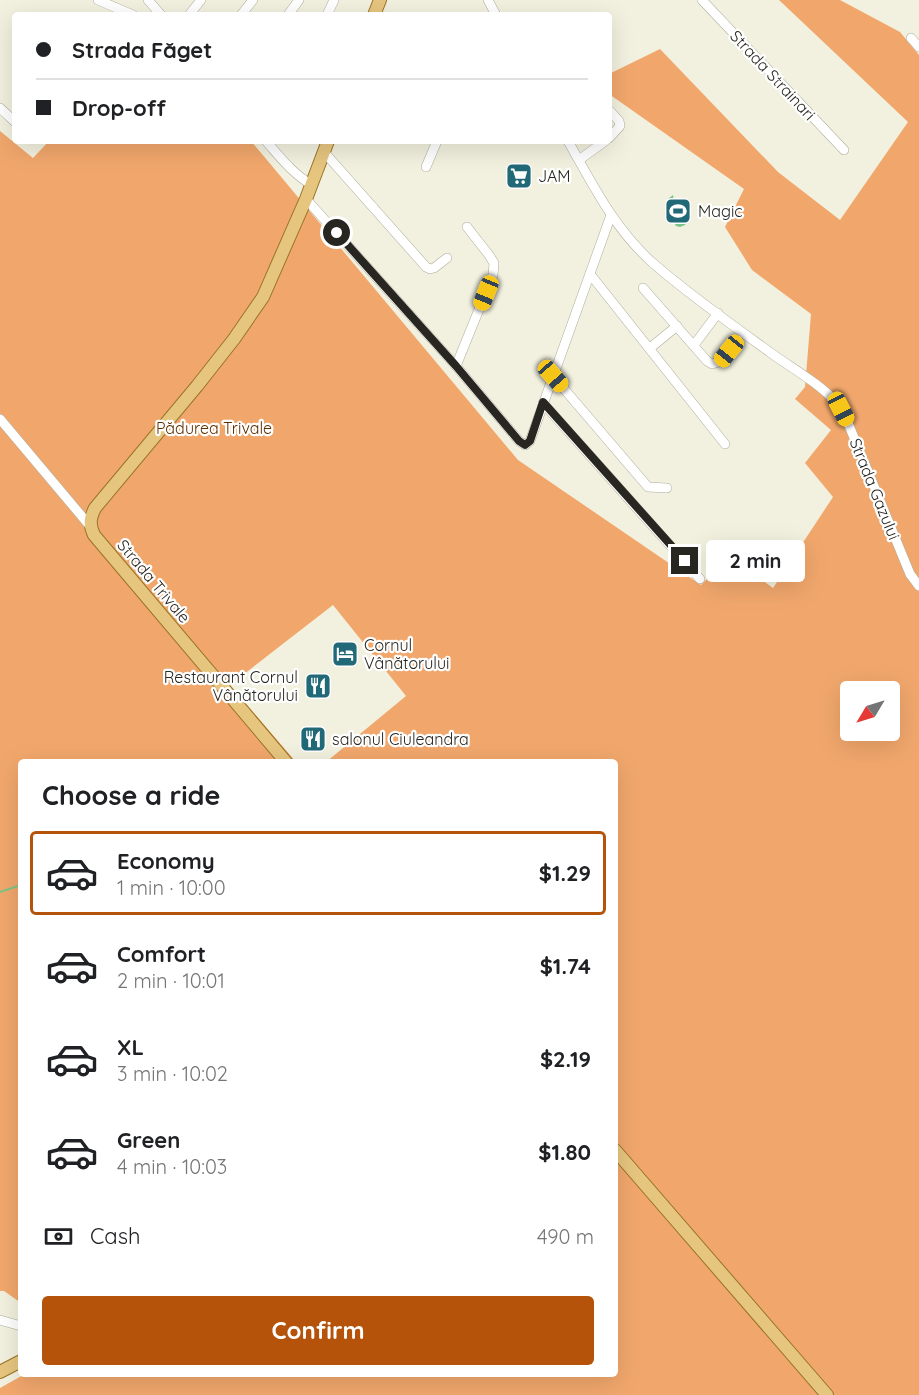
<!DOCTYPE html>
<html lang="en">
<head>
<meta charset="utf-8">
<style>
  :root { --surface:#fff; --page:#f2f2f2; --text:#202124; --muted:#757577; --line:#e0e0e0; --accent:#b45309 }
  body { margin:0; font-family:Quicksand,sans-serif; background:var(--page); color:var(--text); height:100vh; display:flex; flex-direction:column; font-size:22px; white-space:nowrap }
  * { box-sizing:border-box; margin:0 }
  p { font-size:20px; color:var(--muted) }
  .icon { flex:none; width:33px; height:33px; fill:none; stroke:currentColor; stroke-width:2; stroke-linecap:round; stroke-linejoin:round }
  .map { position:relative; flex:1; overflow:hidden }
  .details { position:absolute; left:18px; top:759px; width:600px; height:618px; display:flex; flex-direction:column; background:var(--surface); border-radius:6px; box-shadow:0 6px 24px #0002 }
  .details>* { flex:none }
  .banner { position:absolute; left:12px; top:12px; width:600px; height:132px; border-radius:6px; box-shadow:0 6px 24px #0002; display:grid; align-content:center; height:132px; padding:0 24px; background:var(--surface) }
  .needle { width:39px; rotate:232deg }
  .fabs { position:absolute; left:840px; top:681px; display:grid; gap:12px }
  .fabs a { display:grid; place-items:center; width:60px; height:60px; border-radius:6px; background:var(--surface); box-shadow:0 6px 24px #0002; font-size:30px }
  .end { position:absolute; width:27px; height:27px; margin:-14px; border:8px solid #272620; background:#fff; box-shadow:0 0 0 3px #fff }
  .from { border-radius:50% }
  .bubble { position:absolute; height:42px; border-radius:6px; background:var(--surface); box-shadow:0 6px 24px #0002; font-size:20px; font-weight:700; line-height:42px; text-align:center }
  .car { position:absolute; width:18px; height:36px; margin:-18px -9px; border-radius:8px; box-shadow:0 0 4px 2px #0007; background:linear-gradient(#f5c518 24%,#345 0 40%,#f5c518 0 76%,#345 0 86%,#f5c518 0) }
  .banner b { display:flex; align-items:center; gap:21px; height:57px; font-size:22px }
  .banner b+b { border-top:2px solid var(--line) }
  .banner i { width:15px; height:15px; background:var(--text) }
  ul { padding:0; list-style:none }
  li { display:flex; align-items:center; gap:18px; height:84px; margin:0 12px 9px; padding:0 12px; border:3px solid transparent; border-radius:6px }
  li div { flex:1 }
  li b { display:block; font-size:22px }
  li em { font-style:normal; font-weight:700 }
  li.selected { border-color:var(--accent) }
  li>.icon { width:54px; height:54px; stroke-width:1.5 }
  h2 { padding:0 24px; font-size:27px; line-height:72px }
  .pay { display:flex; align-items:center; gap:15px; height:66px; padding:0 24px; font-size:22px }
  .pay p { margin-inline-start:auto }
  .action { display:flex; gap:12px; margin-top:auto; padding:12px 24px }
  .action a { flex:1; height:69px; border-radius:6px; background:var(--accent); color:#fff; font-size:24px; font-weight:700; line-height:69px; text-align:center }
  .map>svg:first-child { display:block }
  .forest { fill:#f1a76c; fill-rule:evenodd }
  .water { fill:#7dc586 }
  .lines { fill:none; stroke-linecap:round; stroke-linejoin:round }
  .stream { stroke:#7dc586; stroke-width:2 }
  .minor-casing { stroke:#afad9c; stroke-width:10 }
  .major-casing { stroke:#997426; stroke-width:14 }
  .minor { stroke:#fff; stroke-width:9 }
  .major { stroke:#e6c57f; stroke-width:12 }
  .route { stroke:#272620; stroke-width:8 }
  .labels { text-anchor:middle; stroke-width:4.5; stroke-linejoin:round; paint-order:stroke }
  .street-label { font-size:16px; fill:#272620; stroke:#fff }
  .poi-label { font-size:16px; fill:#272620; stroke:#fff; text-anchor:start }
  .park-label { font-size:16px; fill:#5d2f00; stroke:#fff }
</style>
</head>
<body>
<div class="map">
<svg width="919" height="1395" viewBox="0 0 919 1395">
  <rect width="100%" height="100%" fill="#f2f1df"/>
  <path class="forest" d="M779,0H840L900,32L919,55V1395H0V1388L25,1374H615V762H326L406,696L333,605L230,685L296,762H21V1303L4,1291H0V131L33,158L49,141H251L518,460L701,585L730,556L773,588L833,497L805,463L831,430L795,399L805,387L811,314L752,270L725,227L744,189L609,94V74L660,49L778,172L840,220L908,122ZM850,692H890V730H850Z"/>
  <path class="water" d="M673,195L674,202L677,203L679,201C682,205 683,210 687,214L686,218L687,221L685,225L680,227L676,226C674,223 674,220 671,216L673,213L671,210H667V208H669L668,206L670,203L668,199Z"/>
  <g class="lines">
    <path class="stream" d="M0,892L21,885"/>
    <defs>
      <g id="minor">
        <path d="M98,0L133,15"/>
        <path d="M148,0L161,15"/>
        <path d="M488,0L496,15"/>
        <path d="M702,0L844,150"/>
        <path d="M189,15L201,0"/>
        <path d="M241,15L253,0"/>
        <path d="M288,15L299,0"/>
        <path d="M327,15L334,0"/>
        <path d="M911,38L919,47"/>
        <path d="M0,108L15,122"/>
        <path d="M609,110L619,121L620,126L609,138"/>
        <path d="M266,141C280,157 293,174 312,185"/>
        <path d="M568,141C593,185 615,230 654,264C691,296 732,325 771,353C793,369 819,383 837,403C842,409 845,416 848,423L910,574L919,586"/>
        <path d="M324,152L426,267L430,269L434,268L447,258"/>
        <path d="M579,160L605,141"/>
        <path d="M426,167L437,141"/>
        <path d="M306,199L456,366L519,441L525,445L530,441L611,215"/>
        <path d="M590,274L725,444"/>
        <path d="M643,288L707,361L712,364L719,362L738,340"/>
        <path d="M694,345L718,313"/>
        <path d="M650,348L677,326"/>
        <path d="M456,366L493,275L494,263L489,255L467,227"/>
        <path d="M553,376L648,487L667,488"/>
        <path d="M543,403L700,579"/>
        <path d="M0,419L90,526"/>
        <path d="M0,1320L21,1326"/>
      </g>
      <g id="major">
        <path d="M374,15L380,0"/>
        <path d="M286,762L94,535C89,524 90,518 95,508L197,386L234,339L263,297L306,199L328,141"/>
        <path d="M615,1150L827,1395"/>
        <path d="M0,1372L21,1361"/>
      </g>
    </defs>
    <use href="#minor" class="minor-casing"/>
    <use href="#major" class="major-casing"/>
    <use href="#minor" class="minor"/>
    <use href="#major" class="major"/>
  </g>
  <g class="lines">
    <path class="route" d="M337,233L456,366L519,441L525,445L530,441L543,402L685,561"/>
  </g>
  <defs>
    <symbol id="supermarket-square" viewBox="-11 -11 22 22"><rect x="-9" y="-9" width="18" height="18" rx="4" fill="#226978" stroke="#fff"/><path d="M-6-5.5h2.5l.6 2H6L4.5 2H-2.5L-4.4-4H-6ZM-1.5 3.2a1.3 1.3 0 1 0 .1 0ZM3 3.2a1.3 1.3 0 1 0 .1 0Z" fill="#fff"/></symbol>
    <symbol id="stadium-square" viewBox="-11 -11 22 22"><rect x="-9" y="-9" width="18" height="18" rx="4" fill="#226978" stroke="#fff"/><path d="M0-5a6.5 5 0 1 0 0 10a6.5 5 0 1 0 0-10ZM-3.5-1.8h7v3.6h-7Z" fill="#fff"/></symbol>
    <symbol id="hotel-square" viewBox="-11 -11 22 22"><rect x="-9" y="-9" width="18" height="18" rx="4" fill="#226978" stroke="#fff"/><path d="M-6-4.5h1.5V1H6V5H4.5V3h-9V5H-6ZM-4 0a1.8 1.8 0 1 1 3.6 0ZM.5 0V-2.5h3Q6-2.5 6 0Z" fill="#fff"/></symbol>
    <symbol id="restaurant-square" viewBox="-11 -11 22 22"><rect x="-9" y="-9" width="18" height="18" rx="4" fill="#226978" stroke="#fff"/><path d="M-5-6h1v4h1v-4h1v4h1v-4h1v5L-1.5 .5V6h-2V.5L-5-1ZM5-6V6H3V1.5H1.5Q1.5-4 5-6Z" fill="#fff"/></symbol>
  </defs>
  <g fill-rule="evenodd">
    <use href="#supermarket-square" x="504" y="161" width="30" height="30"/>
    <use href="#stadium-square" x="663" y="196" width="30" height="30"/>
    <use href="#hotel-square" x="330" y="639" width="30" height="30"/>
    <use href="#restaurant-square" x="303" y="671" width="30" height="30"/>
    <use href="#restaurant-square" x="298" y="724" width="30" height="30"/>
  </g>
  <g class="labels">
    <g class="street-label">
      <text transform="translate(773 75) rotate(47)" y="6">Strada Strainari</text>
      <text transform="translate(875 489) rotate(68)" y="6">Strada Gazului</text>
      <text transform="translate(154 581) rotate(50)" y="6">Strada Trivale</text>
    </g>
    <g class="poi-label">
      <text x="538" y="182">JAM</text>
      <text x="698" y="217">Magic</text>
      <text x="364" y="651">Cornul<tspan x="364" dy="18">Vânătorului</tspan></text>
      <text x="298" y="683" text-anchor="end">Restaurant Cornul<tspan x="298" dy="18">Vânătorului</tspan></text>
      <text x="332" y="745">salonul Ciuleandra</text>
    </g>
    <g class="park-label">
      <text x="214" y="434">Pădurea Trivale</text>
    </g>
  </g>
</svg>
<div class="fabs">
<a><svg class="needle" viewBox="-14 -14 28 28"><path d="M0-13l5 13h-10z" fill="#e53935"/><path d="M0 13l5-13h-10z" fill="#757577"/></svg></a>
</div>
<i class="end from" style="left:337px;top:233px"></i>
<i class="end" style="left:685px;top:561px"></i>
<div class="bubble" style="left:706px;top:540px;width:99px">2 min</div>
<i class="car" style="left:486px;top:293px;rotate:202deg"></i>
<i class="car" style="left:729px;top:351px;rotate:219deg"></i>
<i class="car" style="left:553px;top:376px;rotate:139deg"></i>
<i class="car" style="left:841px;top:409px;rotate:153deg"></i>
<div class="banner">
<b><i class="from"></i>Strada Făget</b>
<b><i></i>Drop-off</b>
</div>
<section class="details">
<h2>Choose a ride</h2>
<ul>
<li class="selected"><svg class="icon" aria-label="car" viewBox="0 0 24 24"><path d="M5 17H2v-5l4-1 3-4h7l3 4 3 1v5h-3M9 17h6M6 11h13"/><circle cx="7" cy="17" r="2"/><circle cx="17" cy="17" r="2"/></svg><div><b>Economy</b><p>1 min · 10:00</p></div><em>$1.29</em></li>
<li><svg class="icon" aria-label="car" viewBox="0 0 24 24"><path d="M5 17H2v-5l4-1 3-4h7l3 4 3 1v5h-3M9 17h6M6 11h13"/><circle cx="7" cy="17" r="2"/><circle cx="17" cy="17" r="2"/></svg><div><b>Comfort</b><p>2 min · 10:01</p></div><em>$1.74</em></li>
<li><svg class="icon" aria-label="car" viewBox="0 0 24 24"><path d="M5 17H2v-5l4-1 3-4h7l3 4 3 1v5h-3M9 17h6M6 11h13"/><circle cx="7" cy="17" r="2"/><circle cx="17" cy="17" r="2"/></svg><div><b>XL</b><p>3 min · 10:02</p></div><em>$2.19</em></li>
<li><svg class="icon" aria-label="car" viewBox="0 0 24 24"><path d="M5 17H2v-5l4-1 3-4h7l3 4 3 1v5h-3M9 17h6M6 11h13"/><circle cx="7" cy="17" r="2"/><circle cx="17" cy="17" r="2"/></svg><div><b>Green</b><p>4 min · 10:03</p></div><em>$1.80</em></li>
</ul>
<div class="pay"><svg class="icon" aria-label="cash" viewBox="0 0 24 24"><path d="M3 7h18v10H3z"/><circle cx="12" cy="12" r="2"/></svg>Cash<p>490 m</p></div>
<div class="action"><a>Confirm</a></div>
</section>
</div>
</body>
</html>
